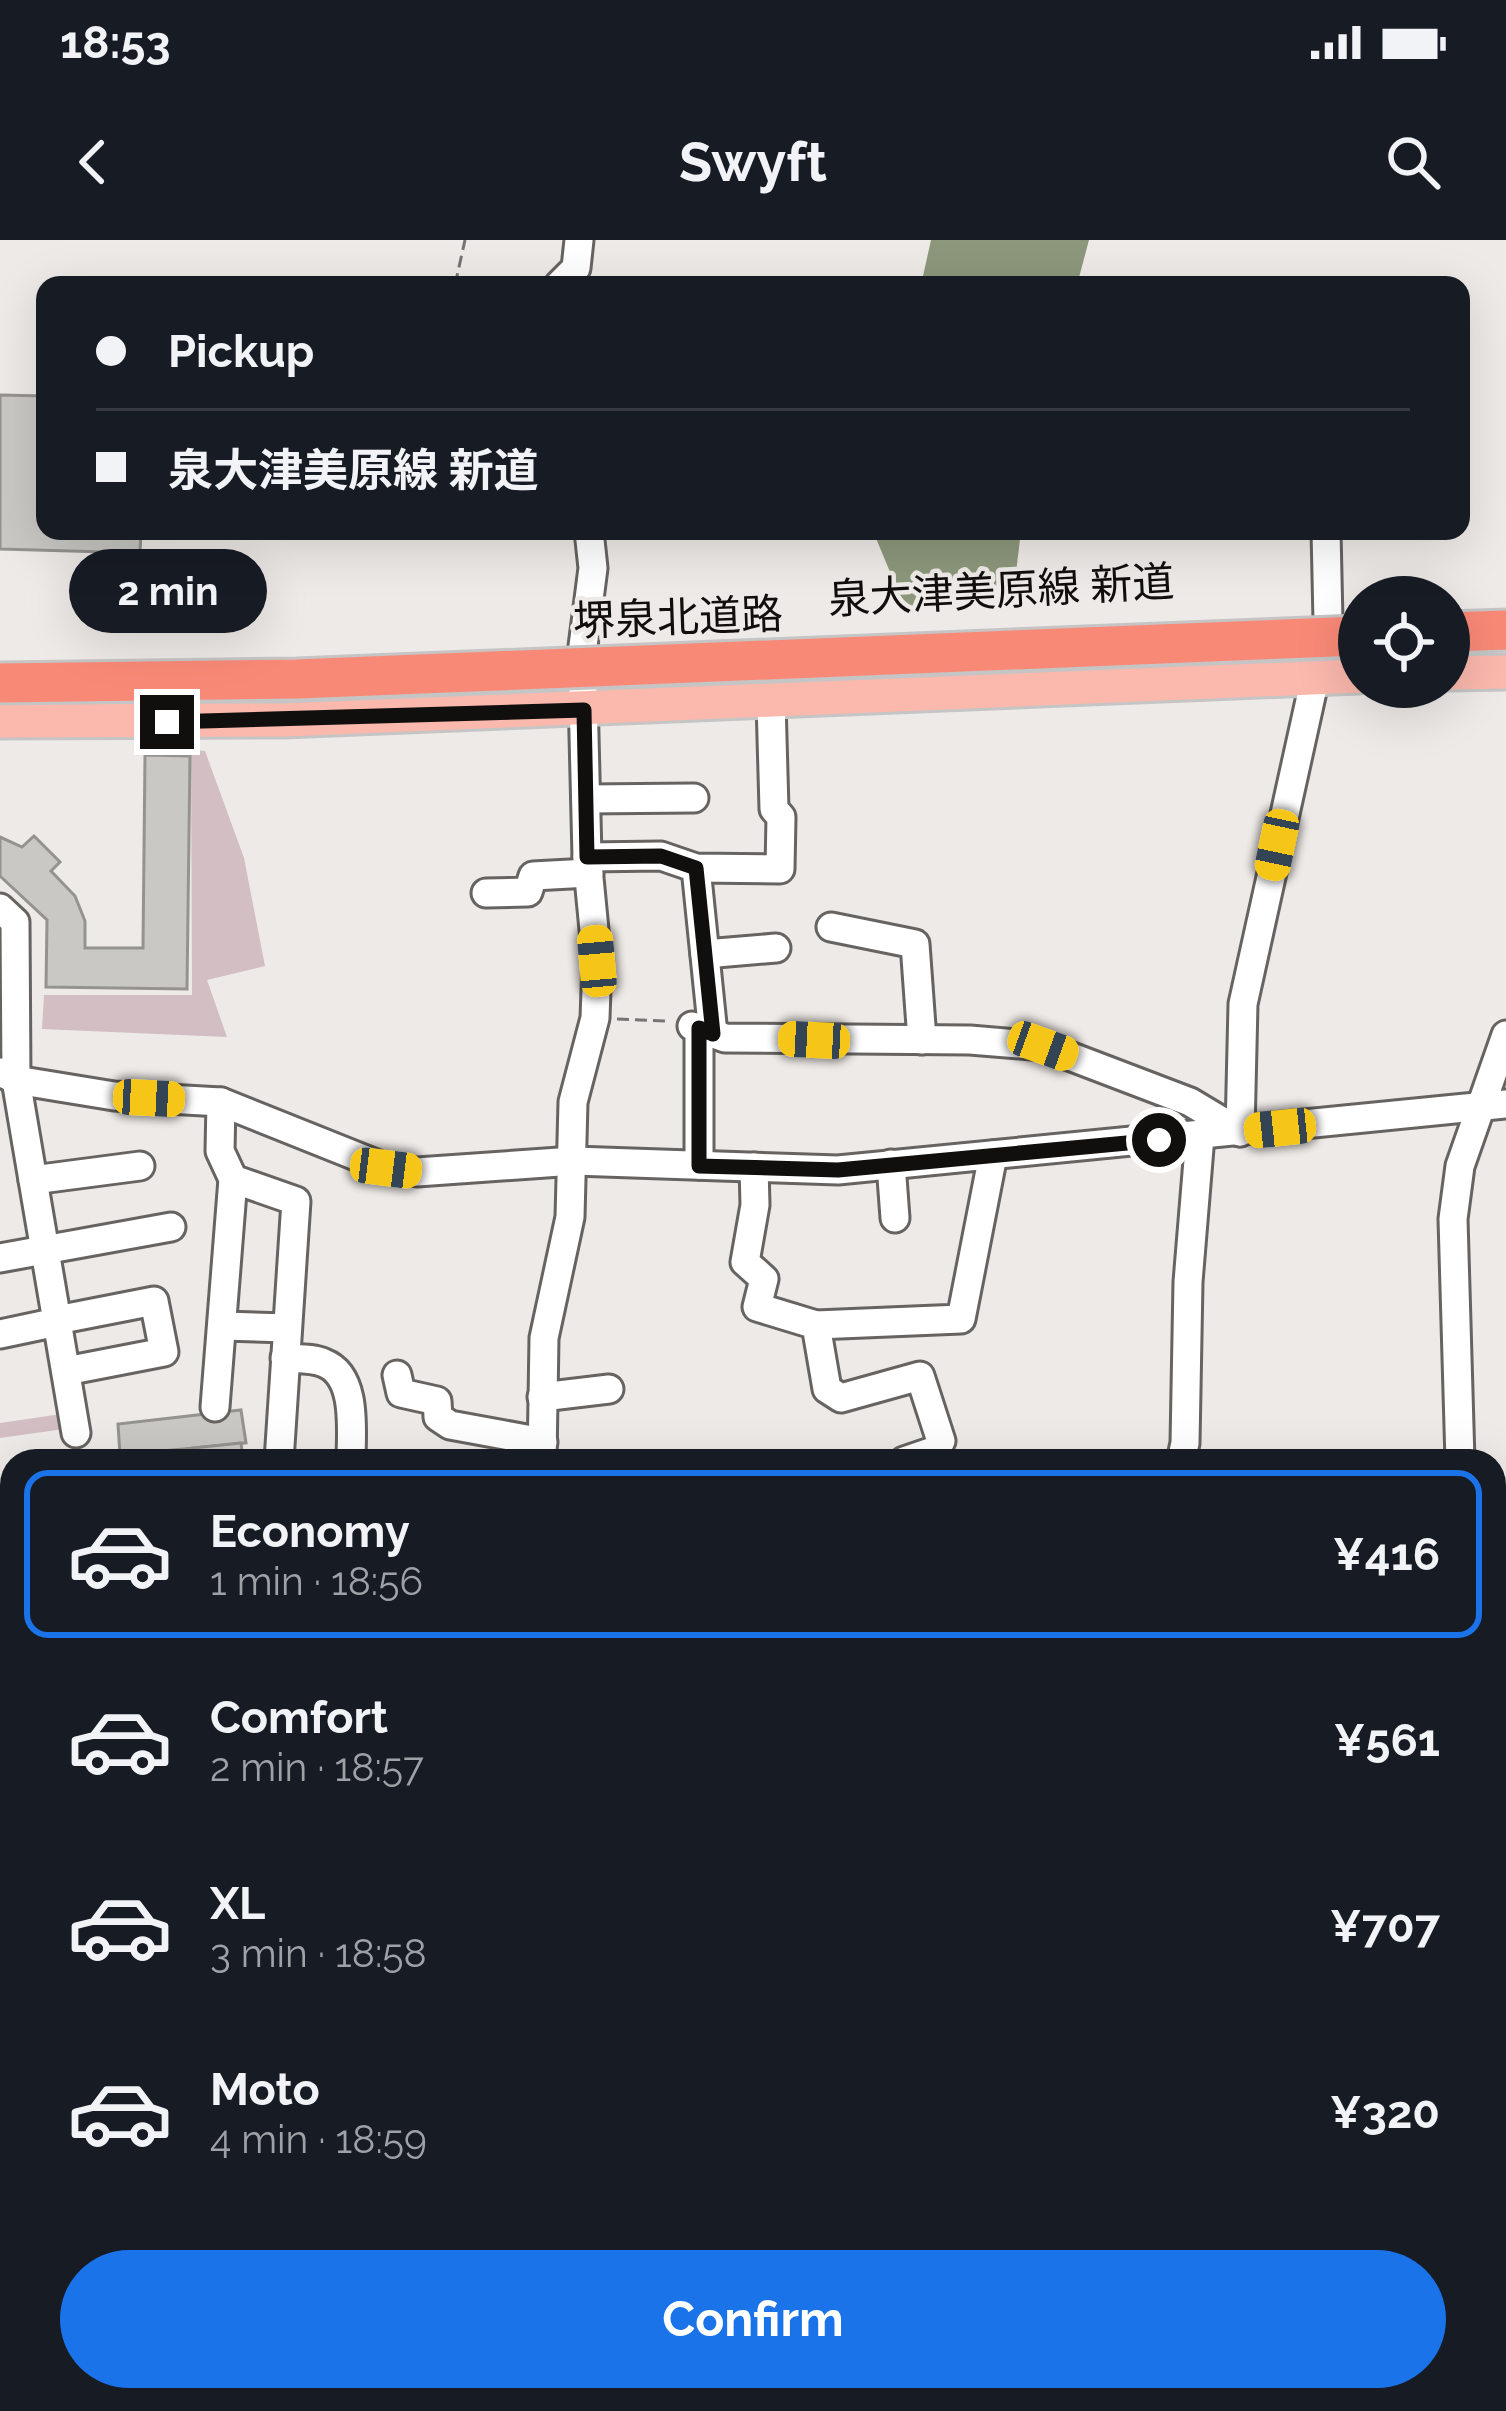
<!DOCTYPE html>
<html lang="en">
<head>
<meta charset="utf-8">
<style>
  :root { --surface:#171b24; --page:#242831; --text:#f1f3f6; --muted:#9ea1a6; --line:#363941; --accent:#1a73e8 }
  body { margin:0; font-family:Raleway,"Noto Sans JP",sans-serif; background:var(--page); color:var(--text); height:100vh; display:flex; flex-direction:column; font-size:45px; white-space:nowrap }
  * { box-sizing:border-box; margin:0 }
  p { font-size:39px; color:var(--muted) }
  .icon { flex:none; width:66px; height:66px; fill:none; stroke:currentColor; stroke-width:2; stroke-linecap:round; stroke-linejoin:round }
  .map { position:relative; flex:1; overflow:hidden }
  .details { position:absolute; left:0px; top:1209px; width:1506px; height:963px; display:flex; flex-direction:column; background:var(--surface); border-radius:36px 36px 0 0; box-shadow:0 12px 48px #0002 }
  .details>* { flex:none }
  .top-card { position:absolute; left:36px; top:36px; width:1434px; height:264px; border-radius:24px; box-shadow:0 12px 48px #0002; display:grid; align-content:center; height:264px; padding:0 60px; background:var(--surface) }
  .buttons { position:absolute; left:1338px; top:336px; display:grid; gap:24px }
  .buttons a { display:grid; place-items:center; width:132px; height:132px; border-radius:50%; background:var(--surface); box-shadow:0 12px 48px #0002; font-size:60px }
  .end { position:absolute; width:54px; height:54px; margin:-27px; border:15px solid #100f0e; background:#fff; box-shadow:0 0 0 6px #fff }
  .from { border-radius:50% }
  .bubble { position:absolute; height:84px; border-radius:42px; background:var(--surface); box-shadow:0 12px 48px #0002; font-size:39px; font-weight:700; line-height:84px; text-align:center }
  .car { position:absolute; width:36px; height:72px; margin:-36px -18px; border-radius:15px; box-shadow:0 0 9px 3px #0007; background:linear-gradient(#f5c518 24%,#345 0 40%,#f5c518 0 76%,#345 0 86%,#f5c518 0) }
  .top-card b { display:flex; align-items:center; gap:42px; height:114px; font-size:45px }
  .top-card b+b { border-top:3px solid var(--line) }
  .top-card i { width:30px; height:30px; background:var(--text) }
  ul { padding:21px 0 0; list-style:none }
  li { display:flex; align-items:center; gap:36px; height:168px; margin:0 24px 18px; padding:0 36px; border:6px solid transparent; border-radius:24px }
  li div { flex:1 }
  li b { display:block; font-size:45px }
  li em { font-style:normal; font-weight:700 }
  li.on { border-color:var(--accent) }
  li>.icon { width:108px; height:108px; stroke-width:1.5 }
  .cta { display:flex; gap:24px; margin-top:auto; padding:24px 60px }
  .cta a { flex:1; height:138px; border-radius:72px; background:var(--accent); color:#fff; font-size:48px; font-weight:700; line-height:138px; text-align:center }
  .status { display:flex; justify-content:space-between; align-items:center; height:84px; padding:0 60px; background:var(--surface); direction:ltr }
  .status svg { height:33px; fill:currentColor }
  header { display:flex; justify-content:space-between; align-items:center; height:156px; padding:0 60px; background:var(--surface); font-size:54px; font-weight:700 }
  .map>svg:first-child { display:block }
  .green { fill:#d3bec4 }
  .water { fill:#8c977b }
  .building { fill:#c9c8c4; stroke:#94938f; stroke-width:3 }
  .lines { fill:none; stroke-linecap:round; stroke-linejoin:round }
  .minor-casing { stroke:#666360; stroke-width:33 }
  .major-casing { stroke:#c6c5c5; stroke-width:39 }
  .highway-casing { stroke:#c6c5c5; stroke-width:45 }
  .path { stroke:#777573; stroke-width:3; stroke-dasharray:12 6; stroke-linecap:butt }
  .minor { stroke:#fff; stroke-width:27 }
  .major { stroke:#fbb8ad; stroke-width:33 }
  .highway { stroke:#f98977; stroke-width:39 }
  .highway-bridge-casing { stroke:#c6c5c5; stroke-width:45; stroke-linecap:butt }
  .highway-bridge { stroke:#f98977; stroke-width:39 }
  .route { stroke:#100f0e; stroke-width:15 }
  .labels { text-anchor:middle; stroke-width:9; stroke-linejoin:round; paint-order:stroke }
  .street-label { font-size:42px; fill:#100f0e; stroke:#eeeae7 }
</style>
</head>
<body>
<div class="status"><b>18:53</b><svg viewBox="0 0 49 12"><path d="M0 12V9h3v3zM5 12V6h3v6zM10 12V3h3v9zM15 12V0h3v12zM26 1h20v11H26zM47 4h2v5h-2z"/></svg></div>
<header><svg class="icon" aria-label="back" viewBox="0 0 24 24"><path d="M15 5l-7 7 7 7"/></svg>Swyft<svg class="icon" aria-label="search" viewBox="0 0 24 24"><circle cx="10" cy="10" r="6"/><path d="M15 15l6 6"/></svg></header>
<div class="map">
<svg width="1506" height="2171" viewBox="0 0 1506 2171">
  <rect width="100%" height="100%" fill="#eeeae7"/>
  <g class="green">
    <path d="M191,510L205,511L244,618L265,726L207,740L227,797L42,789L44,755H192Z"/>
    <path d="M68,1173L71,1188L0,1198V1183Z"/>
    <path d="M0,1326L12,1340V1452L4,1456L0,1454Z"/>
    <path d="M1494,1361H1506V2013L1494,2061Z"/>
  </g>
  <g class="water">
    <path d="M931,0H1089L1077,45H921Z"/>
    <path d="M873,291H1021L1012,366L905,368Z"/>
  </g>
  <g class="building">
    <path d="M0,155L45,156V291H141L140,313L0,309Z"/>
    <path d="M145,515L190,516L187,749L46,747L47,680L0,636V597L22,607L34,596L60,622L51,631L75,656L85,681V708H143Z"/>
    <path d="M241,1170L246,1203L120,1215L118,1184Z"/>
    <path d="M241,1203L243,1219L238,1221H184L194,1218L193,1208Z"/>
    <path d="M179,1214L180,1221H122V1220Z"/>
  </g>
  <g class="lines">
    <defs>
      <g id="minor">
        <path d="M559,45L576,28L579,0"/>
        <path d="M1326,291L1328,381"/>
        <path d="M586,559L694,558"/>
        <path d="M587,617L661,616L696,628L780,629L781,577L774,569L771,462"/>
        <path d="M696,628L713,794"/>
        <path d="M486,653L528,652L533,636L589,633"/>
        <path d="M0,668L15,682L16,840L76,1193"/>
        <path d="M831,687L915,704L922,800"/>
        <path d="M705,714L776,708"/>
        <path d="M692,786L725,798L970,800L1043,806L1190,862L1240,892"/>
        <path d="M699,788V925"/>
        <path d="M0,832L16,840L114,856L221,862L386,928L417,932L574,921L838,930L1506,864"/>
        <path d="M221,862L220,911L233,939L296,961L279,1221"/>
        <path d="M1240,892L1243,764L1315,438"/>
        <path d="M891,924L895,978"/>
        <path d="M754,927L755,965L745,1022L764,1039L757,1067L816,1085L827,1149L841,1158L920,1136L941,1201L936,1210L904,1221"/>
        <path d="M33,940L140,926"/>
        <path d="M0,1018L171,987"/>
        <path d="M57,1080L154,1061L164,1112L66,1131"/>
        <path d="M816,1085L961,1079L993,915"/>
        <path d="M223,1086L287,1088"/>
        <path d="M0,1094L57,1082"/>
        <path d="M285,1118C298,1119 313,1118 324,1123C358,1136 351,1192 351,1221"/>
        <path d="M397,1135L401,1153L437,1161L438,1177L450,1185L543,1202"/>
        <path d="M542,1157L609,1149"/>
        <path d="M215,1167L233,939"/>
        <path d="M542,1221L544,1098L570,977L573,862L595,778L597,721L587,617L582,414L593,328L589,291"/>
        <path d="M1181,1221L1185,1203L1188,1042L1200,896"/>
        <path d="M1460,1221L1453,979L1460,926L1506,795"/>
        <path d="M0,1309L12,1322"/>
        <path d="M0,1474L12,1496"/>
        <path d="M1494,1543L1506,1581"/>
        <path d="M0,1660L6,1671L12,1667"/>
        <path d="M1494,1700L1506,1652"/>
        <path d="M0,1848L12,1844"/>
        <path d="M1494,2073L1506,2027"/>
        <path d="M406,2160L420,2171"/>
        <path d="M873,2160L879,2171"/>
        <path d="M1424,2160L1425,2171"/>
        <path d="M1469,2171L1472,2160"/>
      </g>
      <g id="major">
        <path d="M1449,433L1506,432"/>
        <path d="M0,481L284,480L1359,436"/>
      </g>
      <path id="highway" d="M1449,392L1506,390"/>
    </defs>
    <use href="#minor" class="minor-casing"/>
    <use href="#major" class="major-casing"/>
    <use href="#highway" class="highway-casing"/>
    <g class="path">
      <path d="M455,45L465,0"/>
      <path d="M617,779L668,781"/>
    </g>
    <use href="#minor" class="minor"/>
    <use href="#major" class="major"/>
    <use href="#highway" class="highway"/>
    <defs>
      <path id="highway-bridge" d="M0,443L297,439L1359,396"/>
    </defs>
    <use href="#highway-bridge" class="highway-bridge-casing"/>
    <use href="#highway-bridge" class="highway-bridge"/>
  </g>
  <g class="lines">
    <path class="route" d="M167,482L584,470L587,617L661,616L696,628L713,794L699,788V926L838,930L1159,900"/>
  </g>
  <g class="labels">
    <g class="street-label">
      <text transform="translate(1001 350) rotate(-3)" y="15">泉大津美原線 新道</text>
      <text transform="translate(678 377) rotate(-2)" y="15">堺泉北道路</text>
    </g>
  </g>
</svg>
<div class="buttons">
<a><svg class="icon" aria-label="locate" viewBox="0 0 24 24"><circle cx="12" cy="12" r="6"/><path d="M12 2v4M12 18v4M2 12h4M18 12h4"/></svg></a>
</div>
<i class="end from" style="left:1159px;top:900px"></i>
<i class="end" style="left:167px;top:482px"></i>
<div class="bubble" style="left:69px;top:309px;width:198px">2 min</div>
<i class="car" style="left:1277px;top:605px;rotate:192deg"></i>
<i class="car" style="left:597px;top:721px;rotate:355deg"></i>
<i class="car" style="left:814px;top:800px;rotate:273deg"></i>
<i class="car" style="left:1043px;top:806px;rotate:110deg"></i>
<i class="car" style="left:149px;top:858px;rotate:93deg"></i>
<i class="car" style="left:1280px;top:888px;rotate:264deg"></i>
<i class="car" style="left:386px;top:928px;rotate:97deg"></i>
<div class="top-card">
<b><i class="from"></i>Pickup</b>
<b><i></i>泉大津美原線 新道</b>
</div>
<section class="details">
<ul>
<li class="on"><svg class="icon" aria-label="car" viewBox="0 0 24 24"><path d="M5 17H2v-5l4-1 3-4h7l3 4 3 1v5h-3M9 17h6M6 11h13"/><circle cx="7" cy="17" r="2"/><circle cx="17" cy="17" r="2"/></svg><div><b>Economy</b><p>1 min · 18:56</p></div><em>¥416</em></li>
<li><svg class="icon" aria-label="car" viewBox="0 0 24 24"><path d="M5 17H2v-5l4-1 3-4h7l3 4 3 1v5h-3M9 17h6M6 11h13"/><circle cx="7" cy="17" r="2"/><circle cx="17" cy="17" r="2"/></svg><div><b>Comfort</b><p>2 min · 18:57</p></div><em>¥561</em></li>
<li><svg class="icon" aria-label="car" viewBox="0 0 24 24"><path d="M5 17H2v-5l4-1 3-4h7l3 4 3 1v5h-3M9 17h6M6 11h13"/><circle cx="7" cy="17" r="2"/><circle cx="17" cy="17" r="2"/></svg><div><b>XL</b><p>3 min · 18:58</p></div><em>¥707</em></li>
<li><svg class="icon" aria-label="car" viewBox="0 0 24 24"><path d="M5 17H2v-5l4-1 3-4h7l3 4 3 1v5h-3M9 17h6M6 11h13"/><circle cx="7" cy="17" r="2"/><circle cx="17" cy="17" r="2"/></svg><div><b>Moto</b><p>4 min · 18:59</p></div><em>¥320</em></li>
</ul>
<div class="cta"><a>Confirm</a></div>
</section>
</div>
</body>
</html>
